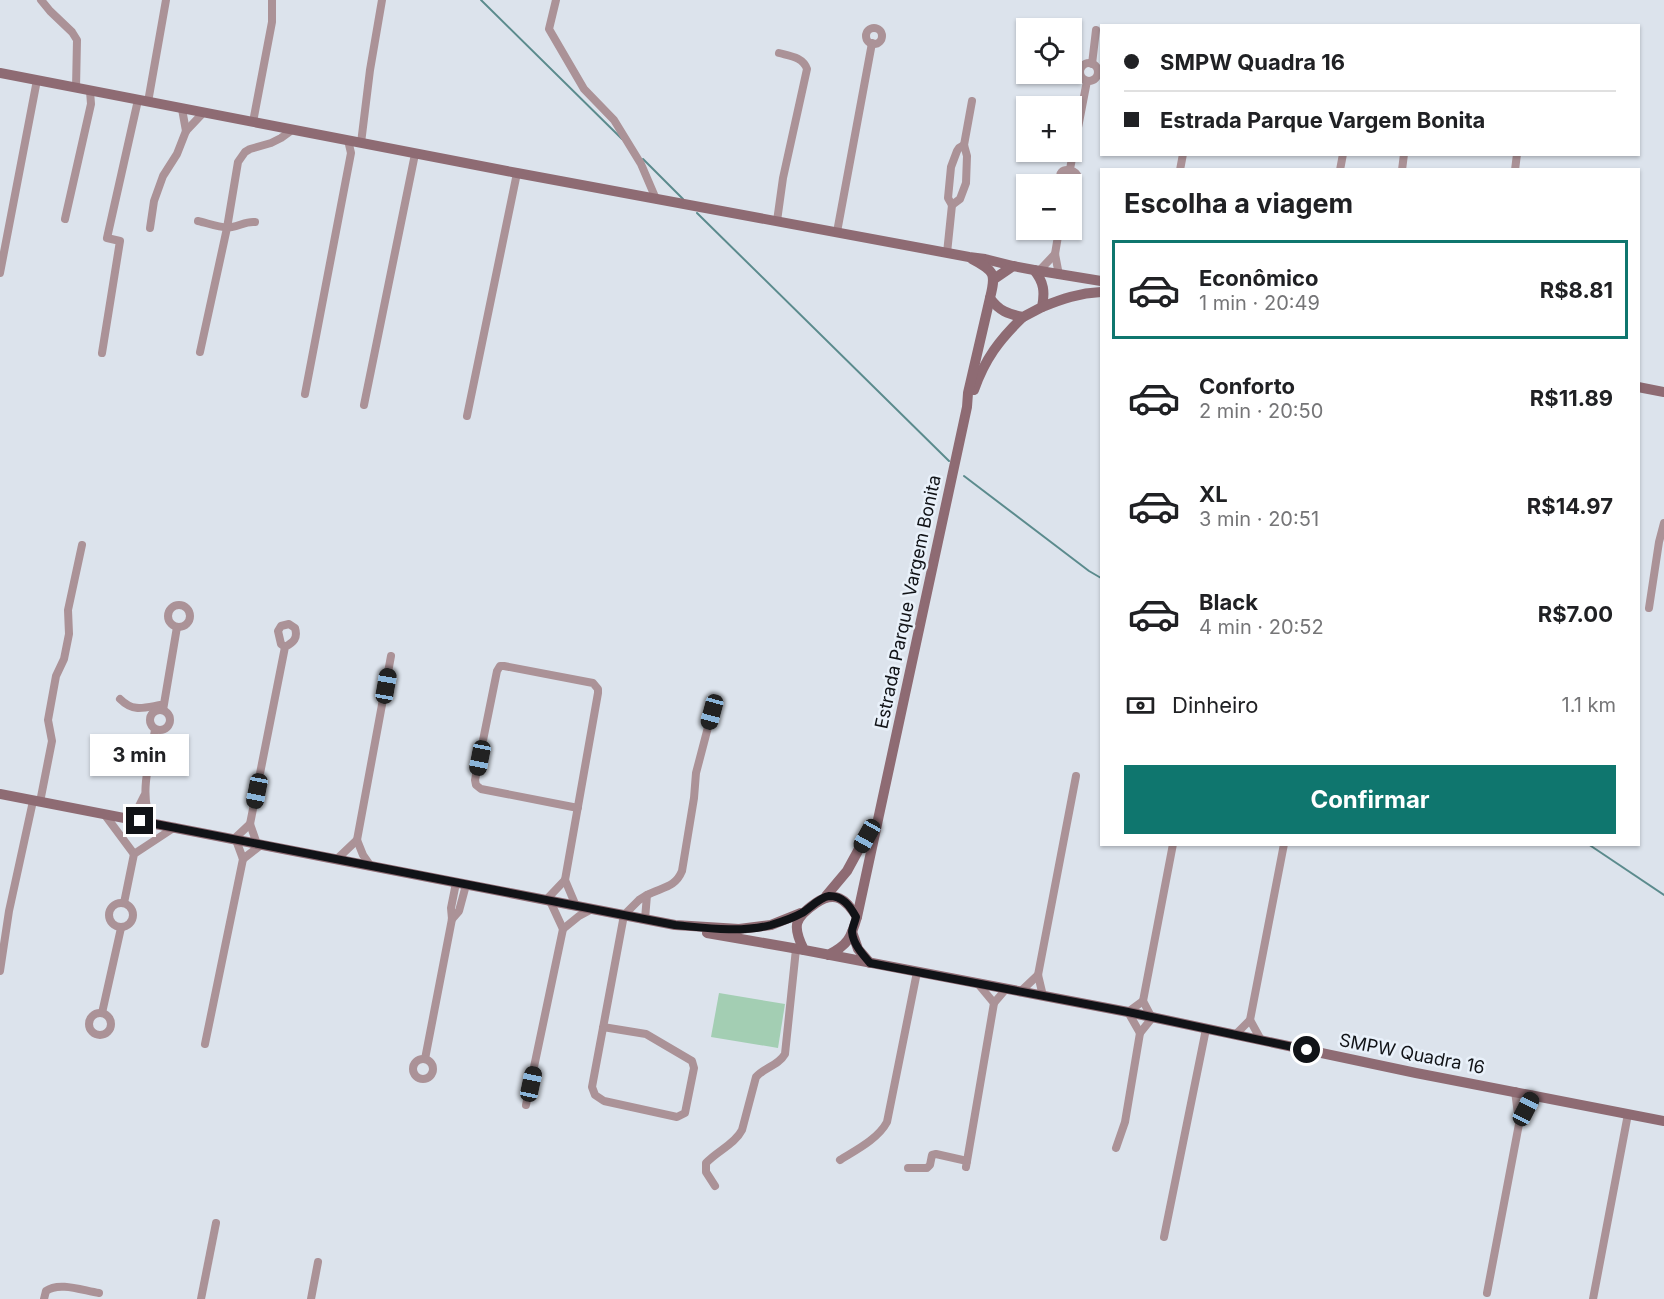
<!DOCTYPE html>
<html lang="pt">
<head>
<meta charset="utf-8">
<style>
  :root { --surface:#fff; --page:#f6f6f6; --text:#202124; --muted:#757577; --line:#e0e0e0; --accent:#0f766e }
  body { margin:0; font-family:Inter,sans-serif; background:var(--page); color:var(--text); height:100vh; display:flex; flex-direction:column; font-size:22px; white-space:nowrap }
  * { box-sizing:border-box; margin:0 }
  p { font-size:20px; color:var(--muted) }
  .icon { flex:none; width:33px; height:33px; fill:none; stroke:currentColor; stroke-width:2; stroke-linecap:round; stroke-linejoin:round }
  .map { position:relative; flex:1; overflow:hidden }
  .sheet { position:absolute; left:1100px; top:168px; width:540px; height:678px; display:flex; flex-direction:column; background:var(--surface); border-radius:0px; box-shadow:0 2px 4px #0004 }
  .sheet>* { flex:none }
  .guide { position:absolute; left:1100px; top:24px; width:540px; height:132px; border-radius:0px; box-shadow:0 2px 4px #0004; display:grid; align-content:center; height:132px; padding:0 24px; background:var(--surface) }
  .buttons { position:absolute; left:1016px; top:18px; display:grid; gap:12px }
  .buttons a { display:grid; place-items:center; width:66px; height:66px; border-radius:0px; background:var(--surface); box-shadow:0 2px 4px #0004; font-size:30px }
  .end { position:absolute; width:27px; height:27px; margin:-14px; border:8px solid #111317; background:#fff; box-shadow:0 0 0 3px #fff }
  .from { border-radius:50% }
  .bubble { position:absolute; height:42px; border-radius:0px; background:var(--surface); box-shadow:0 2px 4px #0004; font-size:20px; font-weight:700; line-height:42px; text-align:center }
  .car { position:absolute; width:18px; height:36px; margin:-18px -9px; border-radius:8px; box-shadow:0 0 4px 2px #0007; background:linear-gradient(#222 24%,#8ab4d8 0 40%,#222 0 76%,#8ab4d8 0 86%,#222 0) }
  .guide b { display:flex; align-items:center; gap:21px; height:57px; font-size:22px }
  .guide b+b { border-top:2px solid var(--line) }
  .guide i { width:15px; height:15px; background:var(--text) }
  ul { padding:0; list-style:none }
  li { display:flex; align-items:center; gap:18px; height:99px; margin:0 12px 9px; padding:0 12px; border:3px solid transparent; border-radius:0px }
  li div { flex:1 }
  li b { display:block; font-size:22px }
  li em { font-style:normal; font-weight:700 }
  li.on { border-color:var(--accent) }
  li>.icon { width:54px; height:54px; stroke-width:1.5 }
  h2 { padding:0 24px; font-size:27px; line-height:72px }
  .pay { display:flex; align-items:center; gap:15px; height:66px; padding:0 24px; font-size:22px }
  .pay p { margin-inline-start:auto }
  .action { display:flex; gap:12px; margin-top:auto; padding:12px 24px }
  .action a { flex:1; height:69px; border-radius:0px; background:var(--accent); color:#fff; font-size:24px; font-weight:700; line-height:69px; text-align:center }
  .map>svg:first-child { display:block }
  .green { fill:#a3ceb3 }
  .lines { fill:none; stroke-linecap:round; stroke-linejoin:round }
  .stream { stroke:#5b8b8d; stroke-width:2 }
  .street { stroke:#ab9297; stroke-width:8 }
  .secondary { stroke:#8e6b73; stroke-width:10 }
  .route { stroke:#111317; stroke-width:8 }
  .labels { text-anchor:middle; stroke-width:5; stroke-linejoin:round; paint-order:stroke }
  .street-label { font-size:18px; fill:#111317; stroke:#e9f1fa }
</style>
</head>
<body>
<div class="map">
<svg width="1664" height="1299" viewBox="0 0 1664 1299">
  <rect width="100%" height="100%" fill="#dce3ec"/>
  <path class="green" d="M719,993L785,1004L778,1048L711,1037Z"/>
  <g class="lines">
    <g class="stream">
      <path d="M481,0L622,139"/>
      <path d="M643,159L683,199"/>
      <path d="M697,213L949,461"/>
      <path d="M964,476L1089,571L1101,578"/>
      <path d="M1588,844L1664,895"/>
    </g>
    <g class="street">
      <path d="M41,0L50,11L72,32L77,40L76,88"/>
      <path d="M556,0L549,29L584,89L614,120L641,164L656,199"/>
      <circle cx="874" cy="36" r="8"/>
      <circle cx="1089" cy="72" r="9"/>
      <path d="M1092,64L1096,30"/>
      <path d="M148,102L166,0"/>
      <path d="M182,109L186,131"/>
      <path d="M253,122L272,22V0"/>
      <path d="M361,143L370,70L382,0"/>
      <path d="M1070,169L1087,81"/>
      <path d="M1180,170L1183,154"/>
      <path d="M1340,170L1343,154"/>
      <path d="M1402,170L1404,154"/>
      <path d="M1515,170L1517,154"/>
      <path d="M1062,184C1050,160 1094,171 1071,187"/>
      <path d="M952,205L948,198L951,167L957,151L959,148L964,145"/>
      <path d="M65,219L91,104L90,91"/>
      <path d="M198,221C208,223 221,229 232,227C240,226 246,221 255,222"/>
      <path d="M777,221L783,178L807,69C803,57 790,56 779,53"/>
      <path d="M150,228L154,201L163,176L177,154L186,131L203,113"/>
      <path d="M1059,230L1055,254L1059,275"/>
      <path d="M837,232L872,43"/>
      <path d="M947,253L952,205L960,199L966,183L967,156L964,145L972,101"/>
      <path d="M1039,271L1055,254"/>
      <path d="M0,273L37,80"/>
      <path d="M200,352L227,228L238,162L245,152L250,149L271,143L281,138L292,130"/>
      <path d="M102,353L120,241L107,238L138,100"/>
      <path d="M305,394L351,153L348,140"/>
      <path d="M364,405L415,154"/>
      <path d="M467,416L517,173"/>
      <circle cx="179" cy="616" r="11"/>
      <path d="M1649,608L1659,542L1664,523"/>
      <path d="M120,699C133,712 143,708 160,705"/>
      <circle cx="160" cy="720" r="10"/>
      <path d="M163,710L177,627"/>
      <path d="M40,802L52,741L48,720L56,676L64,659L69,634L68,610L82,545"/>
      <path d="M105,815L134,854"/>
      <path d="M127,818L139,806L144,796"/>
      <path d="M152,823C138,795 150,760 155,730"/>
      <path d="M234,839L250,824"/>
      <path d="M257,844L250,824L285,647C294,642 298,638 295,628L289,624L281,626L278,631L281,644L285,647"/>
      <path d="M243,859L261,845"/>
      <path d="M337,859L357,840"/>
      <path d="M370,865L363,855L357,840L391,656"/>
      <path d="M565,880L576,906"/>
      <path d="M546,900L565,880L598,693V689L593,683L504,666H500L497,671L475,780L476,785L481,789L578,808"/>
      <circle cx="121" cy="915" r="12"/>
      <path d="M124,903L134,854L175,827"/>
      <path d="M452,919L459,911L466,885"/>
      <path d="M645,919L647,895C662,887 675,888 682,871L694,798L696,773L712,712"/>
      <path d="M563,929L579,916L592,909"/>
      <path d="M0,971L9,911L33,801"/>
      <path d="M979,985L994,1003"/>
      <path d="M1020,992L1038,975"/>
      <path d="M1043,996L1038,975L1076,776"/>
      <circle cx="100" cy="1024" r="11"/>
      <path d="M102,1013L121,928"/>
      <path d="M1250,1020L1261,1040"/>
      <path d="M603,1027L646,1034L692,1061L694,1068L685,1113L677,1117L604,1101L595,1095L592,1087L624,915L639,900L647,895"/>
      <path d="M1140,1033L1128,1012L1143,1001"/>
      <path d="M1235,1035L1250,1020L1284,844"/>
      <path d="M205,1044L243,859L236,840"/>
      <path d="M425,1059L452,919L451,908L456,883"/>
      <circle cx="423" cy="1069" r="10"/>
      <path d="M1515,1091L1519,1122"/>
      <path d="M526,1105L563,929L550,901"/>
      <path d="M1116,1148L1125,1122L1140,1033L1152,1018L1143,1001L1173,844"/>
      <path d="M840,1160C856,1150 878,1139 887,1122L917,972"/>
      <path d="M966,1167L994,1003L1006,989"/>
      <path d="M908,1168H927L930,1165L932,1155L936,1154L967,1161"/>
      <path d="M715,1186L706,1172V1163C717,1151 735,1144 742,1130L756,1077C765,1067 778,1066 785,1054L796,949"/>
      <path d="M1164,1237L1206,1029"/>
      <path d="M1487,1293L1519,1124L1533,1095"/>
      <path d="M44,1299L46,1291C59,1281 84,1291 99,1293"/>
      <path d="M201,1299L216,1223"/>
      <path d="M311,1299L318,1262"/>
      <path d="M1593,1299L1628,1114"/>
    </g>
    <g class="secondary">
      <path d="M0,73L517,173L969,257L985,259L1013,266"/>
      <path d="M972,259C995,271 996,274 990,298C999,311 1008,314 1023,317L1042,307C1045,292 1044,282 1034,270L1013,266L994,279"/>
      <path d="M1034,270L1101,281"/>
      <path d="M1042,307C1062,299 1079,293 1101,292"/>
      <path d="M1638,387L1664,392"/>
      <path d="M974,390C985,359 999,340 1023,317"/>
      <path d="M0,794L675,925L739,929L771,925L801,913"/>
      <path d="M826,896L847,871L871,827"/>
      <path d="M857,917L967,407L968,393L990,298"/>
      <path d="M852,932L858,949L870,963"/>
      <path d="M707,933L804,950"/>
      <path d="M828,955C848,945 851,938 857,917C846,899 835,890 816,903C794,918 792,926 804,950L1128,1012L1416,1073L1664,1121"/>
    </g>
  </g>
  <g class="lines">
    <path class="route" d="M140,821L675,925C706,928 740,933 771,925C781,922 793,918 802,913C810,908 820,897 829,896C843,896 850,906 856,917C855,922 852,928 852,932C853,944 863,955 870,963L1128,1012L1307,1050"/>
  </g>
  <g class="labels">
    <g class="street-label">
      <text transform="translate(908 602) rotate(-78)" y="6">Estrada Parque Vargem Bonita</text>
      <text transform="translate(1412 1054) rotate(11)" y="6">SMPW Quadra 16</text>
    </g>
  </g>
</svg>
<div class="buttons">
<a><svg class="icon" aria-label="locate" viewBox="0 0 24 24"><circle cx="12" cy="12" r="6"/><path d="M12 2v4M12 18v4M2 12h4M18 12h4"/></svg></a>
<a>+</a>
<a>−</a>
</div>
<i class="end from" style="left:1307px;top:1050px"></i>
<i class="end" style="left:140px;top:821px"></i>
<div class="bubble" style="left:90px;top:734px;width:99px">3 min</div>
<i class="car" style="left:386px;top:686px;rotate:10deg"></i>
<i class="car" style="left:712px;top:712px;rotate:195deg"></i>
<i class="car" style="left:480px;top:758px;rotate:191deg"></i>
<i class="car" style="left:257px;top:791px;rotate:191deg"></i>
<i class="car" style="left:867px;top:836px;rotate:209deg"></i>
<i class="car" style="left:531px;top:1084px;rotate:12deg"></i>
<i class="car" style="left:1526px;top:1109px;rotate:27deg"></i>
<div class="guide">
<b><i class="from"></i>SMPW Quadra 16</b>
<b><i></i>Estrada Parque Vargem Bonita</b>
</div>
<section class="sheet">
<h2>Escolha a viagem</h2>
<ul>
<li class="on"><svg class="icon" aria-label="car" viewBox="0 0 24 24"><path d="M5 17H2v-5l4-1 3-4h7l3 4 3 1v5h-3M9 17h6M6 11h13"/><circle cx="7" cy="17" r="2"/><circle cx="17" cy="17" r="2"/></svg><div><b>Econômico</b><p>1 min · 20:49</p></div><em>R$8.81</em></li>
<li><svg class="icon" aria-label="car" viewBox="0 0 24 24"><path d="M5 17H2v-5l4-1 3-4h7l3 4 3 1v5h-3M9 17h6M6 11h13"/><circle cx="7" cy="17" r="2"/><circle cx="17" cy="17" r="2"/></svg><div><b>Conforto</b><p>2 min · 20:50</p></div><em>R$11.89</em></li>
<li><svg class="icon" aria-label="car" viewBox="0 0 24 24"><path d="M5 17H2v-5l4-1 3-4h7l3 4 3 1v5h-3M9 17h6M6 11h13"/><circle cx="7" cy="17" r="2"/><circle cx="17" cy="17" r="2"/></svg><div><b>XL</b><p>3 min · 20:51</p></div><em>R$14.97</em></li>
<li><svg class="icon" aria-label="car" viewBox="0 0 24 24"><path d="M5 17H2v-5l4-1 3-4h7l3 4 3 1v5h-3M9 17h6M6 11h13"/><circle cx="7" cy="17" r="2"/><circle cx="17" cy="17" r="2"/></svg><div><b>Black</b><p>4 min · 20:52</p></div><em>R$7.00</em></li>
</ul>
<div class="pay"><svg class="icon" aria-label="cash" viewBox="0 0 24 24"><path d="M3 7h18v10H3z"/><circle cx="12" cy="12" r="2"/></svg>Dinheiro<p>1.1 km</p></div>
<div class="action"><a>Confirmar</a></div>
</section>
</div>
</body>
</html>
